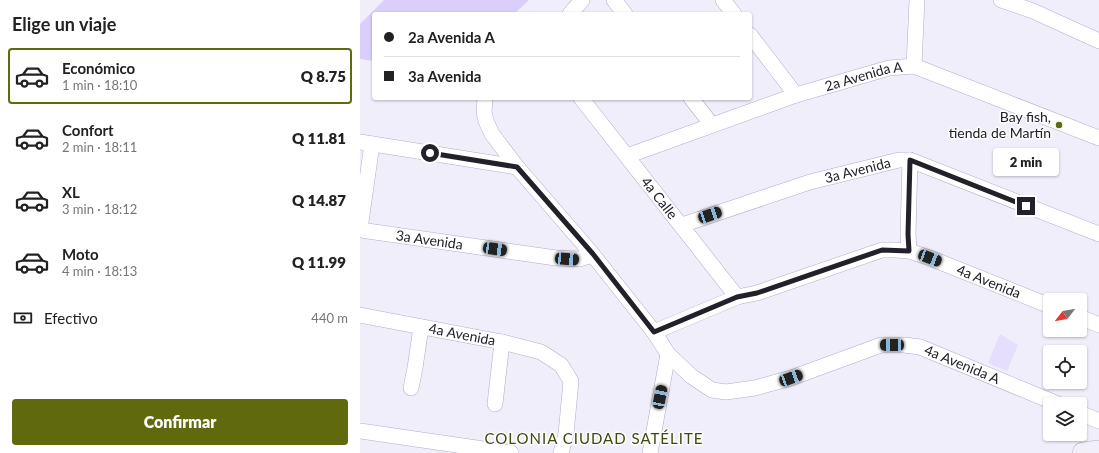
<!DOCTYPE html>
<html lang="es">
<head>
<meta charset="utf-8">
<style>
  :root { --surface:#fff; --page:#f6f6f6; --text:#222; --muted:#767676; --line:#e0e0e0; --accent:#60690e }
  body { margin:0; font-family:Lato,sans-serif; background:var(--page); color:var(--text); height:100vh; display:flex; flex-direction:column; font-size:15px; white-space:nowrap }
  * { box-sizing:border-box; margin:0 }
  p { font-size:13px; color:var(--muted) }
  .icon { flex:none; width:22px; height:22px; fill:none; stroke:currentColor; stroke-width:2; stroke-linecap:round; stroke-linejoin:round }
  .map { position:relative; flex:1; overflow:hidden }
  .panel { display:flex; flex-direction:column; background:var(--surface); width:360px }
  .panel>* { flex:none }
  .hud { position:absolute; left:12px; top:12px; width:380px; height:88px; border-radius:4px; box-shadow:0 1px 3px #0004; display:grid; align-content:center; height:88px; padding:0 12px; background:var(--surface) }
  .needle { width:26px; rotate:239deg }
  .fabs { position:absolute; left:683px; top:293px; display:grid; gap:8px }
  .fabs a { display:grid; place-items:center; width:44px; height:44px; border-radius:4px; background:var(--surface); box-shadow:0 1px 3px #0004; font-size:20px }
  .end { position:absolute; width:18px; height:18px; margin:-9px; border:5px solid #23202b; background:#fff; box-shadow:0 0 0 2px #fff }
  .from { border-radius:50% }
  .bubble { position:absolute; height:28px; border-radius:4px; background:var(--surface); box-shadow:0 1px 3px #0004; font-size:13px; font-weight:800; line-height:28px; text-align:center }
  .car { position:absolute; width:12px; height:24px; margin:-12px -6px; border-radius:5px; box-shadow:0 0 3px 1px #0007; background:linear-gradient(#222 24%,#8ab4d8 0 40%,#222 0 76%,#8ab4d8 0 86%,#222 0) }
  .hud b { display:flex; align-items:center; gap:14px; height:38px; font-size:15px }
  .hud b+b { border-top:1px solid var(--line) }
  .hud i { width:10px; height:10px; background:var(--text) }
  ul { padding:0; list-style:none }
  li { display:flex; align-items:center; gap:12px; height:56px; margin:0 8px 6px; padding:0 4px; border:2px solid transparent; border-radius:4px }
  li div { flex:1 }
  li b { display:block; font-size:15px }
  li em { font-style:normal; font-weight:800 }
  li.selected { border-color:var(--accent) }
  li>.icon { width:36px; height:36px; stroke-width:1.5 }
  h2 { padding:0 12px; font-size:18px; line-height:48px }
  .pay { display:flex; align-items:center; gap:10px; height:44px; padding:0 12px; font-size:15px }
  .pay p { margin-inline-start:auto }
  .primary-button { display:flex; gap:8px; margin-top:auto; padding:8px 12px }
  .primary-button a { flex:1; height:46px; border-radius:4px; background:var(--accent); color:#fff; font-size:16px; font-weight:800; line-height:46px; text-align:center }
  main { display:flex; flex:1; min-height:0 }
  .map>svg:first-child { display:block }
  .built { fill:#e5defc }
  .green { fill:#dacffb }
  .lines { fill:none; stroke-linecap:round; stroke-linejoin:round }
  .street-casing { stroke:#b3acc9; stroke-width:16 }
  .secondary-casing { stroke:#b3acc9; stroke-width:22 }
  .street { stroke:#fff; stroke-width:15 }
  .secondary { stroke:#f2effb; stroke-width:21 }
  .route { stroke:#23202b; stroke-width:5 }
  .poi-dot { fill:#60690e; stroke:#fdfdfd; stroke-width:1.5 }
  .labels { text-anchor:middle; stroke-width:3; stroke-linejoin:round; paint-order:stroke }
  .street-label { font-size:14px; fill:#23202b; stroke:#fdfdfd }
  .poi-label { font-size:14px; fill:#23202b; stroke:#fdfdfd; text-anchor:end }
  .neighbourhood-label { font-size:15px; letter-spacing:1px; fill:#41480c; stroke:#fdfdfd }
</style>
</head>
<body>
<main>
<section class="panel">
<h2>Elige un viaje</h2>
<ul>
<li class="selected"><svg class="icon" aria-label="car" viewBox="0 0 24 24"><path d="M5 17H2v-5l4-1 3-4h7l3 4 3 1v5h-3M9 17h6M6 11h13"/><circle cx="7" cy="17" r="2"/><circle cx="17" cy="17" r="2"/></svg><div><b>Económico</b><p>1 min · 18:10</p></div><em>Q 8.75</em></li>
<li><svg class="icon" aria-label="car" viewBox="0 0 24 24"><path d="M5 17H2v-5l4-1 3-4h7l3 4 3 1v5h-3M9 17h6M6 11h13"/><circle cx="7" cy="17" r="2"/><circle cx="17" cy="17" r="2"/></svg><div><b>Confort</b><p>2 min · 18:11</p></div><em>Q 11.81</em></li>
<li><svg class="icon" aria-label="car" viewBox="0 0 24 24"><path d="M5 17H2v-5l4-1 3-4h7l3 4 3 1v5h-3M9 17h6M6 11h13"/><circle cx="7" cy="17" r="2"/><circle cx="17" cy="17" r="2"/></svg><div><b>XL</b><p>3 min · 18:12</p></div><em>Q 14.87</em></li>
<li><svg class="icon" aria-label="car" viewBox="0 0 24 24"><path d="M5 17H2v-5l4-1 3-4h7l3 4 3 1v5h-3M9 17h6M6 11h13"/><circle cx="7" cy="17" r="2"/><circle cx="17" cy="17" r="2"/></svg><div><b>Moto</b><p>4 min · 18:13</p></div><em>Q 11.99</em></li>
</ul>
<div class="pay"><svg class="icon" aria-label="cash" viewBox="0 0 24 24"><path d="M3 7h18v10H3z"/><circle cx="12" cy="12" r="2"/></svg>Efectivo<p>440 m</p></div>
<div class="primary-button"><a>Confirmar</a></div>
</section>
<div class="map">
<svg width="739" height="453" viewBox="0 0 739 453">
  <rect width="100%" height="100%" fill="#f0eefa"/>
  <path class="built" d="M640,334L658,345L647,371L628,363Z"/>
  <path class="green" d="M24,0H169L154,14H14V61L0,59V24Z"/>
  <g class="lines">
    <defs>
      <g id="street">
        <path d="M254,0L265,14"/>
        <path d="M363,0L374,14"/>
        <path d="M641,0L673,11L739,41"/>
        <path d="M210,14L222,0"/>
        <path d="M390,35L436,95"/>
        <path d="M554,66L557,0"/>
        <path id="s1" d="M125,98L124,112L126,121L132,134L157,167L233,255L294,332L308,354L331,376L352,390L366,392L395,388L431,378L521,345H544L560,347L698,404"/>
        <path id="s2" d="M221,98L377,297"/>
        <path d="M331,98L352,125"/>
        <path d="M0,142L157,167"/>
        <path id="s3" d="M267,156L436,95L529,68L554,66L739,138"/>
        <path id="s4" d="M322,225L450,182L539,160H550L739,234"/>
        <path d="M0,229L12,144"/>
        <path id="s5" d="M0,230L196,258L219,259L233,255"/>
        <path d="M549,251L548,234L550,160"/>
        <path id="s6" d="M0,315L142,342L181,352L201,365L211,381L206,434L201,453"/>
        <path d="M720,317L739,325"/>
        <path id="s7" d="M294,332L377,297L397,293L522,250H535L549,251L570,258L690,306"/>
        <path d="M51,388L55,368L61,327"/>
        <path d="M135,404L142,342"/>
        <path d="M720,413L739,421"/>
        <path d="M0,431L151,453"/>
        <path d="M290,453L308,354"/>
      </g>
      <path id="secondary" d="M723,453L739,451"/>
    </defs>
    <use href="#street" class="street-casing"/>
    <use href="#secondary" class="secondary-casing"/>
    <use href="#street" class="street"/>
    <use href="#secondary" class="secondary"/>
  </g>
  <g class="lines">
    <path class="route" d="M70,153L157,167L233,254L294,332L377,297L397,293L522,250L549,251L548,234L550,160L666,206"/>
  </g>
  <circle class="poi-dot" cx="699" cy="125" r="4"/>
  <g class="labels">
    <g class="street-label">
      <text dy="5" stroke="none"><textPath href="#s3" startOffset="250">2a Avenida A</textPath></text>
      <text dy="5" stroke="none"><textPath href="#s4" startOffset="184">3a Avenida</textPath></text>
      <text dy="5" stroke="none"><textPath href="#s2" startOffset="127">4a Calle</textPath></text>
      <text dy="5" stroke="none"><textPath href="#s5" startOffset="70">3a Avenida</textPath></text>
      <text dy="5" stroke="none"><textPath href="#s7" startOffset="355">4a Avenida</textPath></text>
      <text dy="5" stroke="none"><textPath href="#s6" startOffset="104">4a Avenida</textPath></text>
      <text dy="5" stroke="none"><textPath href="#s1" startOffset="638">4a Avenida A</textPath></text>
    </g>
    <g class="poi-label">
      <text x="691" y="122">Bay fish,<tspan x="691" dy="16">tienda de Martín</tspan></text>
    </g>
    <g class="neighbourhood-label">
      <text x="234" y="444">COLONIA CIUDAD SATÉLITE</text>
    </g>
  </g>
</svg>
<div class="fabs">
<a><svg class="needle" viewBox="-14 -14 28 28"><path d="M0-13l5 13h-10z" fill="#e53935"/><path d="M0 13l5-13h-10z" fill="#767676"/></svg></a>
<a><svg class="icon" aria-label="locate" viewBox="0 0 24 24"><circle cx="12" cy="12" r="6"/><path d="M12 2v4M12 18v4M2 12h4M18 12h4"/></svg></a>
<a><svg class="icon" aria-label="layers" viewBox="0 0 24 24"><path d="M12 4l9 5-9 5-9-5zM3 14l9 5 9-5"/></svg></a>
</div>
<i class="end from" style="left:70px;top:153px"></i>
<i class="end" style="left:666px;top:206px"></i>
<div class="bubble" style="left:633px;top:148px;width:66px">2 min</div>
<i class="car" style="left:350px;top:215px;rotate:71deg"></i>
<i class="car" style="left:135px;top:249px;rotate:98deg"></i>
<i class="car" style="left:570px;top:258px;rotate:111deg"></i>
<i class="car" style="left:207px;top:259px;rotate:94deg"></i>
<i class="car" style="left:532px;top:345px;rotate:270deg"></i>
<i class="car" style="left:431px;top:378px;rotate:70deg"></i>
<i class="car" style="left:300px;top:397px;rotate:11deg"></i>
<div class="hud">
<b><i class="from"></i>2a Avenida A</b>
<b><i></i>3a Avenida</b>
</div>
</div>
</main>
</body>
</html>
